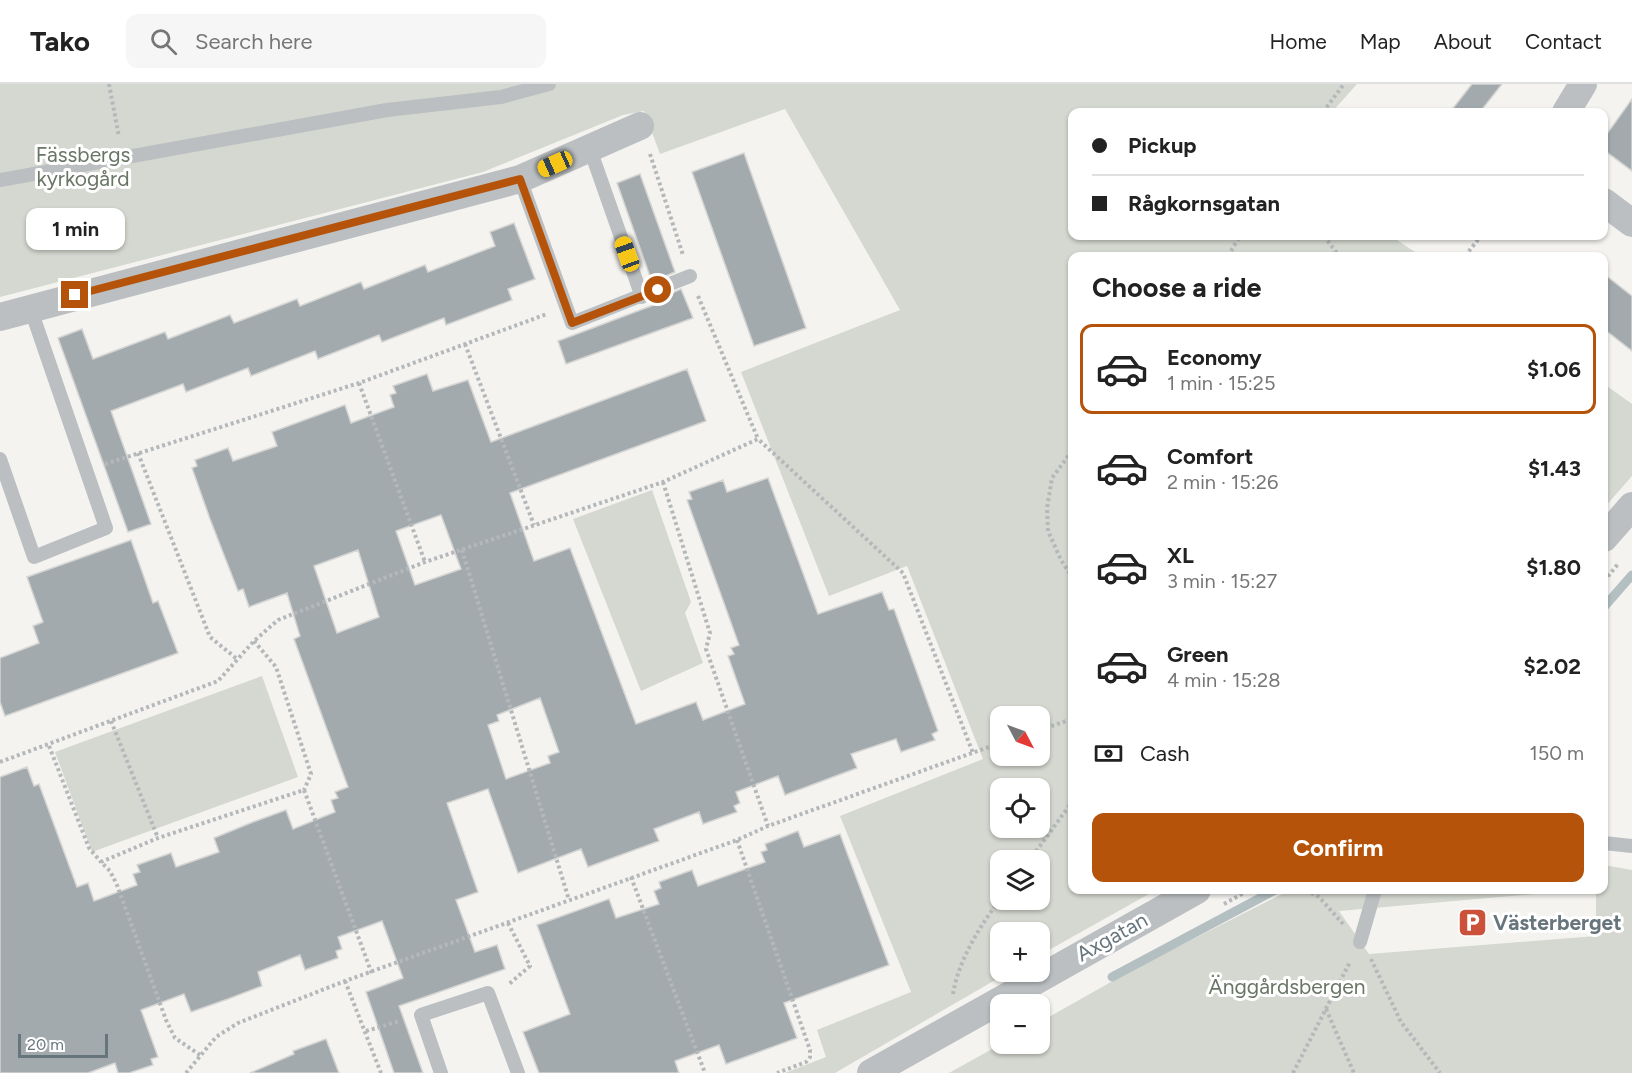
<!DOCTYPE html>
<html lang="en">
<head>
<meta charset="utf-8">
<style>
  :root { --surface:#fff; --page:#f6f6f6; --text:#222; --muted:#767676; --line:#e0e0e0; --accent:#b45309 }
  body { margin:0; font-family:Figtree,sans-serif; background:var(--page); color:var(--text); height:100vh; display:flex; flex-direction:column; font-size:22px; white-space:nowrap }
  * { box-sizing:border-box; margin:0 }
  p { font-size:20px; color:var(--muted) }
  .icon { flex:none; width:33px; height:33px; fill:none; stroke:currentColor; stroke-width:2; stroke-linecap:round; stroke-linejoin:round }
  .map { position:relative; flex:1; overflow:hidden }
  .drawer { position:absolute; left:1068px; top:168px; width:540px; height:642px; display:flex; flex-direction:column; background:var(--surface); border-radius:12px; box-shadow:0 2px 4px #0004 }
  .drawer>* { flex:none }
  .guide { position:absolute; left:1068px; top:24px; width:540px; height:132px; border-radius:12px; box-shadow:0 2px 4px #0004; display:grid; align-content:center; height:132px; padding:0 24px; background:var(--surface) }
  .needle { width:39px; rotate:131deg }
  .controls { position:absolute; left:990px; top:622px; display:grid; gap:12px }
  .controls a { display:grid; place-items:center; width:60px; height:60px; border-radius:12px; background:var(--surface); box-shadow:0 2px 4px #0004; font-size:30px }
  .scale { position:absolute; left:18px; bottom:15px; width:90px; box-sizing:border-box; padding-left:6px; border:3px solid #67757d; border-top:0; font-size:16px; line-height:21px; white-space:nowrap; color:#67757d; -webkit-text-stroke:4px #fff; paint-order:stroke }
  .end { position:absolute; width:27px; height:27px; margin:-14px; border:8px solid #b45309; background:#fff; box-shadow:0 0 0 3px #fff }
  .from { border-radius:50% }
  .bubble { position:absolute; height:42px; border-radius:12px; background:var(--surface); box-shadow:0 2px 4px #0004; font-size:20px; font-weight:700; line-height:42px; text-align:center }
  .car { position:absolute; width:18px; height:36px; margin:-18px -9px; border-radius:8px; box-shadow:0 0 4px 2px #0007; background:linear-gradient(#f5c518 24%,#345 0 40%,#f5c518 0 76%,#345 0 86%,#f5c518 0) }
  .guide b { display:flex; align-items:center; gap:21px; height:57px; font-size:22px }
  .guide b+b { border-top:2px solid var(--line) }
  .guide i { width:15px; height:15px; background:var(--text) }
  ul { padding:0; list-style:none }
  li { display:flex; align-items:center; gap:18px; height:90px; margin:0 12px 9px; padding:0 12px; border:3px solid transparent; border-radius:12px }
  li div { flex:1 }
  li b { display:block; font-size:22px }
  li em { font-style:normal; font-weight:700 }
  li.active { border-color:var(--accent) }
  li>.icon { width:54px; height:54px; stroke-width:1.5 }
  h2 { padding:0 24px; font-size:27px; line-height:72px }
  .pay { display:flex; align-items:center; gap:15px; height:66px; padding:0 24px; font-size:22px }
  .pay p { margin-inline-start:auto }
  .button { display:flex; gap:12px; margin-top:auto; padding:12px 24px }
  .button a { flex:1; height:69px; border-radius:12px; background:var(--accent); color:#fff; font-size:24px; font-weight:700; line-height:69px; text-align:center }
  header { display:flex; align-items:center; gap:36px; box-sizing:border-box; height:84px; padding:0 30px; background:var(--surface); border-bottom:2px solid var(--line) }
  header strong { font-size:28px }
  nav { display:flex; gap:33px; margin-inline-start:auto; font-size:21px }
  .search { width:420px; height:54px; background:var(--page); display:flex; align-items:center; gap:15px; box-sizing:border-box; padding:0 21px; border-radius:12px; color:var(--muted); font-size:22px }
  .map>svg:first-child { display:block }
  .green { fill:#d4d8d0; fill-rule:evenodd }
  .lines { fill:none; stroke-linecap:round; stroke-linejoin:round }
  .stream { stroke:#b4bfc2; stroke-width:9 }
  .building { fill:#a3aaae; stroke:#d5d5d3; stroke-width:1.5; fill-rule:evenodd }
  .path { stroke:#b5b8ba; stroke-width:4; stroke-dasharray:3 3; stroke-linecap:butt }
  .lane { stroke:#bbbfc1; stroke-width:14 }
  .street { stroke:#bbbfc1; stroke-width:28 }
  .route { stroke:#b45309; stroke-width:8 }
  .labels { text-anchor:middle; stroke-width:6; stroke-linejoin:round; paint-order:stroke }
  .park-label { font-size:21px; fill:#697665; stroke:#fff }
  .poi-label { font-size:21px; font-weight:bold; fill:#67757d; stroke:#fff; text-anchor:start }
  .street-label { font-size:21px; fill:#67757d; stroke:#fff }
</style>
</head>
<body>
<header>
<strong>Tako</strong>
<div class="search"><svg class="icon" aria-label="search" viewBox="0 0 24 24"><circle cx="10" cy="10" r="6"/><path d="M15 15l6 6"/></svg>Search here</div>
<nav><a>Home</a><a>Map</a><a>About</a><a>Contact</a></nav>
</header>
<div class="map">
<svg width="1632" height="989" viewBox="0 0 1632 989">
  <rect width="100%" height="100%" fill="#f4f3f0"/>
  <g class="green">
    <path d="M0,0H1357L1332,28H1072V152H1391L1421,172H1072V806H1156L1040,871V849H1000V888H1009L835,989H785L826,973L817,946L911,908L840,732L983,675L907,482L829,512L741,288L900,226L785,25L660,70L644,27L623,31L483,88L0,213ZM1000,633H1040V672H1000ZM1000,705H1040V744H1000ZM1000,777H1040V816H1000Z"/>
    <path d="M1604,300L1632,320V392L1604,424Z"/>
    <path d="M652,406L691,518L685,529L703,579L641,607L573,435Z"/>
    <path d="M262,592L298,693L92,768L55,668Z"/>
    <path d="M1604,781L1632,786V989H949L1001,960H1040V938L1134,885L1290,806H1581L1339,827L1369,870L1596,852V806H1604Z"/>
  </g>
  <g class="lines">
    <g class="stream">
      <path d="M1604,523L1632,491"/>
      <path d="M1112,893L1275,806"/>
    </g>
  </g>
  <g class="building">
    <path d="M1472,0H1502L1480,28H1450Z"/>
    <path d="M1632,15V87L1604,66V54Z"/>
    <path d="M744,69L806,244L754,262L692,88Z"/>
    <path d="M640,90L675,188L652,198L617,99Z"/>
    <path d="M514,139L535,195L508,205L512,216L446,241L444,234L382,258L379,251L318,275L315,267L251,292L248,284L186,308L183,300L111,327L151,440L128,448L58,254L82,245L93,275L165,248L168,255L230,231L234,239L297,215L300,222L361,198L364,205L425,181L428,188L495,162L490,148Z"/>
    <path d="M1604,190L1632,212V267L1604,245Z"/>
    <path d="M681,205L693,234L566,280L558,257L659,219L658,215Z"/>
    <path d="M687,285L706,337L510,409L534,477L570,464L636,640L696,618L703,636L745,620L728,572L734,570L731,564L739,561L687,416L692,415L689,408L723,396L727,408L768,394L818,530L882,508L889,526L894,525L938,647L932,650L935,656L901,668L896,655L851,670L857,684L785,711L778,692L736,708L740,719L734,722L737,728L703,740L699,728L654,745L659,757L588,783L581,765L518,789L488,705L447,719L478,808L456,816L475,868L497,861L505,885L399,922L423,989H394L366,908L403,894L382,837L338,853L342,865L336,867L338,874L305,886L300,871L258,888L262,902L228,915L191,928L184,910L141,926L158,973L151,975L153,981L129,989H118L115,979L88,989H0V693L27,683L34,702L39,700L77,803L88,799L94,817L137,801L133,790L140,788L137,781L171,769L176,783L219,768L214,754L253,738L286,726L293,745L335,728L331,716L338,714L335,708L348,703L294,555L300,552L287,509L249,523L243,505L238,507L210,435L192,384L197,382L195,376L228,364L233,377L277,362L272,348L345,321L351,339L394,323L390,311L396,309L393,302L427,290L433,307L468,296L491,358ZM441,431L461,485L415,501L396,447ZM358,466L379,533L337,549L314,482ZM540,614L559,668L548,672L550,679L506,695L488,641L499,637L497,631Z"/>
    <path d="M131,456L153,519L158,517L178,569L5,632L0,618V574L39,559L33,542L43,538L27,493Z"/>
    <path d="M798,747L804,763L840,750L889,881L784,919L797,954L726,980L719,961L675,977L679,989H539L523,948L570,930L537,841L609,815L616,834L659,820L654,807L661,804L659,798L692,786L698,802L765,778L761,768L767,766L765,760Z"/>
    <path d="M326,955L339,989H250L294,970L293,967Z"/>
  </g>
  <g class="lines">
    <g class="path">
      <path d="M109,0L119,53"/>
      <path d="M1323,28L1344,0"/>
      <path d="M650,70L683,171"/>
      <path d="M1324,152L1339,172"/>
      <path d="M1228,172L1240,152"/>
      <path d="M1465,172L1481,152"/>
      <path d="M698,212L758,355"/>
      <path d="M465,260L534,441"/>
      <path d="M359,299L425,478"/>
      <path d="M1072,367L1052,394L1047,424L1048,447L1061,476L1072,493"/>
      <path d="M138,369L210,553L237,575"/>
      <path d="M105,380L359,299L547,230"/>
      <path d="M663,398L710,549L706,565L768,742"/>
      <path d="M462,466L569,816"/>
      <path d="M1604,497L1618,480"/>
      <path d="M254,557L276,583L311,690L304,706"/>
      <path d="M111,637L158,754"/>
      <path d="M1040,646L1072,635"/>
      <path d="M49,662L89,764L101,778"/>
      <path d="M0,678L218,597L254,557L278,536L425,478L663,398L758,355L903,489L973,669"/>
      <path d="M737,756L810,966V973L806,978L777,989"/>
      <path d="M1029,777L1072,718"/>
      <path d="M631,793L705,989"/>
      <path d="M1306,806L1319,813L1344,841"/>
      <path d="M1224,820L1249,806"/>
      <path d="M508,839L530,882L509,900"/>
      <path d="M1371,875L1401,938L1440,989"/>
      <path d="M345,897L381,989"/>
      <path d="M953,910C959,875 979,844 1000,815"/>
      <path d="M1326,925L1354,989"/>
      <path d="M366,947L400,937"/>
      <path d="M200,971L175,954L166,936L117,801L110,787L101,778L158,754L304,706L372,890"/>
      <path d="M186,989L216,953L238,939L345,897L737,756L768,742L1000,659"/>
      <path d="M1293,989L1350,878"/>
    </g>
    <g class="lane">
      <path d="M590,65L642,213"/>
      <path d="M520,95L572,239L690,192"/>
      <path d="M0,96L387,26L501,13L549,0"/>
      <path d="M0,375L34,473L106,444L30,223"/>
      <path d="M1604,759L1632,762"/>
      <path d="M1360,858L1375,806"/>
      <path d="M441,989L421,931L488,909L518,989"/>
    </g>
    <g class="street">
      <path d="M1566,28L1583,0"/>
      <path d="M1604,118L1632,139"/>
      <path d="M0,233L520,95L640,42"/>
      <path d="M1604,454L1632,422"/>
      <path d="M871,989L1197,806"/>
    </g>
  </g>
  <g class="lines">
    <path class="route" d="M75,211L520,95L572,239L658,206"/>
  </g>
  <defs>
    <symbol id="parking-square" viewBox="-11 -11 22 22"><rect x="-9" y="-9" width="18" height="18" rx="4" fill="#cb513a" stroke="#fff"/><path d="M-3.5-5.5H1a3.5 3.5 0 0 1 0 7H-1V5.5H-3.5ZM-1-3.4V-.6H.8a1.4 1.4 0 0 0 0-2.8Z" fill="#fff"/></symbol>
  </defs>
  <g fill-rule="evenodd">
    <use href="#parking-square" x="1456" y="822" width="33" height="33"/>
  </g>
  <g class="labels">
    <g class="park-label">
      <text x="83" y="78">Fässbergs<tspan x="83" dy="24">kyrkogård</tspan></text>
      <text x="1287" y="910">Änggårdsbergen</text>
    </g>
    <g class="poi-label">
      <text x="1493" y="846">Västerberget</text>
    </g>
    <g class="street-label">
      <text transform="translate(1112 853) rotate(-29)" y="7">Axgatan</text>
    </g>
  </g>
</svg>
<div class="controls">
<a><svg class="needle" viewBox="-14 -14 28 28"><path d="M0-13l5 13h-10z" fill="#e53935"/><path d="M0 13l5-13h-10z" fill="#767676"/></svg></a>
<a><svg class="icon" aria-label="locate" viewBox="0 0 24 24"><circle cx="12" cy="12" r="6"/><path d="M12 2v4M12 18v4M2 12h4M18 12h4"/></svg></a>
<a><svg class="icon" aria-label="layers" viewBox="0 0 24 24"><path d="M12 4l9 5-9 5-9-5zM3 14l9 5 9-5"/></svg></a>
<a>+</a>
<a>−</a>
</div>
<div class="scale">20 m</div>
<i class="end from" style="left:658px;top:206px"></i>
<i class="end" style="left:75px;top:211px"></i>
<div class="bubble" style="left:26px;top:124px;width:99px">1 min</div>
<i class="car" style="left:555px;top:80px;rotate:246deg"></i>
<i class="car" style="left:627px;top:170px;rotate:340deg"></i>
<div class="guide">
<b><i class="from"></i>Pickup</b>
<b><i></i>Rågkornsgatan</b>
</div>
<section class="drawer">
<h2>Choose a ride</h2>
<ul>
<li class="active"><svg class="icon" aria-label="car" viewBox="0 0 24 24"><path d="M5 17H2v-5l4-1 3-4h7l3 4 3 1v5h-3M9 17h6M6 11h13"/><circle cx="7" cy="17" r="2"/><circle cx="17" cy="17" r="2"/></svg><div><b>Economy</b><p>1 min · 15:25</p></div><em>$1.06</em></li>
<li><svg class="icon" aria-label="car" viewBox="0 0 24 24"><path d="M5 17H2v-5l4-1 3-4h7l3 4 3 1v5h-3M9 17h6M6 11h13"/><circle cx="7" cy="17" r="2"/><circle cx="17" cy="17" r="2"/></svg><div><b>Comfort</b><p>2 min · 15:26</p></div><em>$1.43</em></li>
<li><svg class="icon" aria-label="car" viewBox="0 0 24 24"><path d="M5 17H2v-5l4-1 3-4h7l3 4 3 1v5h-3M9 17h6M6 11h13"/><circle cx="7" cy="17" r="2"/><circle cx="17" cy="17" r="2"/></svg><div><b>XL</b><p>3 min · 15:27</p></div><em>$1.80</em></li>
<li><svg class="icon" aria-label="car" viewBox="0 0 24 24"><path d="M5 17H2v-5l4-1 3-4h7l3 4 3 1v5h-3M9 17h6M6 11h13"/><circle cx="7" cy="17" r="2"/><circle cx="17" cy="17" r="2"/></svg><div><b>Green</b><p>4 min · 15:28</p></div><em>$2.02</em></li>
</ul>
<div class="pay"><svg class="icon" aria-label="cash" viewBox="0 0 24 24"><path d="M3 7h18v10H3z"/><circle cx="12" cy="12" r="2"/></svg>Cash<p>150 m</p></div>
<div class="button"><a>Confirm</a></div>
</section>
</div>
</body>
</html>
